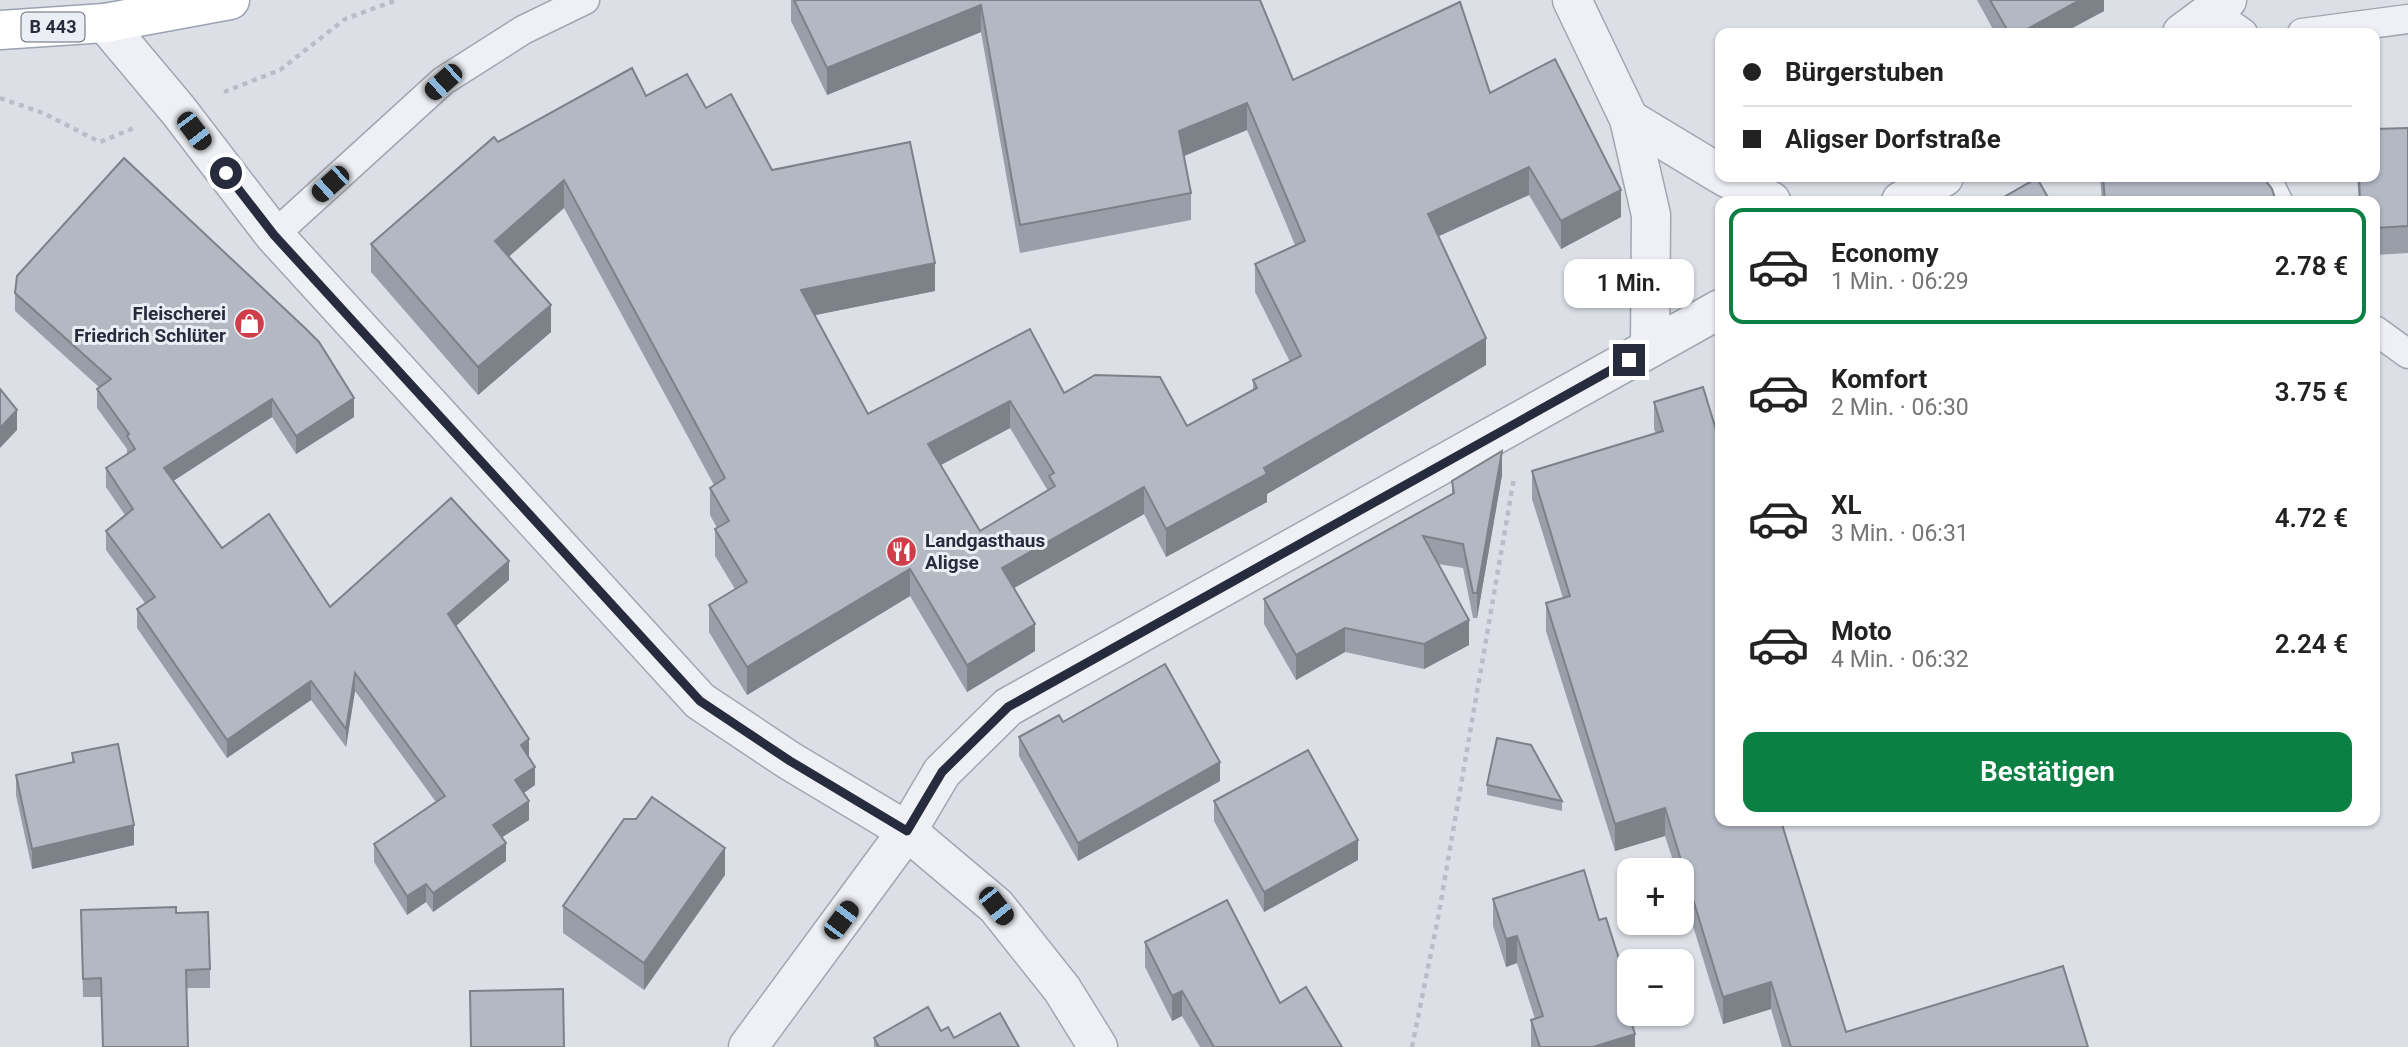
<!DOCTYPE html>
<html lang="de">
<head>
<meta charset="utf-8">
<style>
  :root { --surface:#fff; --page:#f2f2f2; --text:#222; --muted:#767676; --line:#e0e0e0; --accent:#0b8043 }
  body { margin:0; font-family:Roboto,sans-serif; background:var(--page); color:var(--text); height:100vh; display:flex; flex-direction:column; font-size:26px; white-space:nowrap }
  * { box-sizing:border-box; margin:0 }
  p { font-size:23px; color:var(--muted) }
  .icon { flex:none; width:38px; height:38px; fill:none; stroke:currentColor; stroke-width:2; stroke-linecap:round; stroke-linejoin:round }
  .map { position:relative; flex:1; overflow:hidden }
  .sheet { position:absolute; left:1715px; top:196px; width:665px; height:630px; display:flex; flex-direction:column; background:var(--surface); border-radius:14px; box-shadow:0 2px 5px #0004 }
  .sheet>* { flex:none }
  .guide { position:absolute; left:1715px; top:28px; width:665px; height:154px; border-radius:14px; box-shadow:0 2px 5px #0004; display:grid; align-content:center; height:154px; padding:0 28px; background:var(--surface) }
  .fabs { position:absolute; left:1617px; top:858px; display:grid; gap:14px }
  .fabs a { display:grid; place-items:center; width:77px; height:77px; border-radius:14px; background:var(--surface); box-shadow:0 2px 5px #0004; font-size:35px }
  .end { position:absolute; width:32px; height:32px; margin:-16px; border:9px solid #262c3d; background:#fff; box-shadow:0 0 0 4px #fff }
  .from { border-radius:50% }
  .bubble { position:absolute; height:49px; border-radius:14px; background:var(--surface); box-shadow:0 2px 5px #0004; font-size:23px; font-weight:600; line-height:49px; text-align:center }
  .car { position:absolute; width:21px; height:42px; margin:-21px -10px; border-radius:9px; box-shadow:0 0 5px 2px #0007; background:linear-gradient(#222 24%,#8ab4d8 0 40%,#222 0 76%,#8ab4d8 0 86%,#222 0) }
  .guide b { display:flex; align-items:center; gap:24px; height:66px; font-size:26px }
  .guide b+b { border-top:2px solid var(--line) }
  .guide i { width:18px; height:18px; background:var(--text) }
  ul { padding:12px 0 0; list-style:none }
  li { display:flex; align-items:center; gap:21px; height:116px; margin:0 14px 10px; padding:0 14px; border:4px solid transparent; border-radius:14px }
  li div { flex:1 }
  li b { display:block; font-size:26px }
  li em { font-style:normal; font-weight:600 }
  li.on { border-color:var(--accent) }
  li>.icon { width:63px; height:63px; stroke-width:1.5 }
  .action { display:flex; gap:14px; margin-top:auto; padding:14px 28px }
  .action a { flex:1; height:80px; border-radius:14px; background:var(--accent); color:#fff; font-size:28px; font-weight:600; line-height:80px; text-align:center }
  .map>svg:first-child { display:block }
  .lines { fill:none; stroke-linecap:round; stroke-linejoin:round }
  .service-casing { stroke:#a2a6b0; stroke-width:31 }
  .minor-casing { stroke:#a2a6b0; stroke-width:41 }
  .tertiary-casing { stroke:#a2a6b0; stroke-width:41 }
  .primary-casing { stroke:#9ba2b2; stroke-width:41 }
  .path { stroke:#babdc5; stroke-width:4.5; stroke-dasharray:5 5; stroke-linecap:butt }
  .service { stroke:#eef0f5; stroke-width:28 }
  .minor { stroke:#eef0f5; stroke-width:38 }
  .tertiary { stroke:#eef0f5; stroke-width:38 }
  .primary { stroke:#fff; stroke-width:38 }
  .wall { fill:#9a9ea8; fill-rule:evenodd }
  .shaded-wall { fill:#7d8188 }
  .building { fill:#b3b8c3; stroke:#7d8188; stroke-width:2; fill-rule:evenodd }
  .route { stroke:#262c3d; stroke-width:9 }
  .labels { text-anchor:middle; stroke-width:6; stroke-linejoin:round; paint-order:stroke }
  .shield { fill:#ebeef4; stroke:#616674; stroke-width:2 }
  .shield-label { font-size:18px; font-weight:bold; fill:#262c3d }
  .poi-label { font-size:19px; font-weight:bold; fill:#262c3d; stroke:#ebeef4; text-anchor:end }
</style>
</head>
<body>
<div class="map">
<svg width="2408" height="1047" viewBox="0 0 2408 1047">
  <rect width="100%" height="100%" fill="#dcdfe6"/>
  <g class="lines">
    <defs>
      <g id="service">
        <path d="M2213,12L2243,33"/>
        <path d="M2302,33L2408,19"/>
        <path d="M2266,177L2278,201"/>
        <path d="M274,235L443,81L523,30L585,0"/>
        <path d="M2375,330L2408,354"/>
      </g>
      <g id="minor">
        <path d="M1572,0L1629,119L1651,215L1650,348"/>
        <path d="M2182,33L2227,0"/>
        <path d="M1629,119L1720,174"/>
        <path d="M1725,177L1771,201"/>
        <path d="M1901,201L1944,177"/>
        <path d="M748,1047L907,831L942,772L1008,707L1720,309"/>
      </g>
      <path id="tertiary" d="M105,23L178,110L274,235L700,701L790,761L907,831L996,906L1062,989L1098,1047"/>
      <path id="primary" d="M0,30L105,23L230,0"/>
    </defs>
    <use href="#service" class="service-casing"/>
    <use href="#minor" class="minor-casing"/>
    <use href="#tertiary" class="tertiary-casing"/>
    <use href="#primary" class="primary-casing"/>
    <g class="path">
      <path d="M224,92L280,70L345,19L397,0"/>
      <path d="M0,98L43,113L100,142L134,128"/>
      <path d="M1412,1047L1438,918L1514,478"/>
    </g>
    <use href="#service" class="service"/>
    <use href="#minor" class="minor"/>
    <use href="#tertiary" class="tertiary"/>
    <use href="#primary" class="primary"/>
  </g>
  <g class="wall">
    <path d="M791,0H1260L1293,80L1490,93L1621,217L1561,249L1529,195L1439,236L1486,365L1267,494V502L1166,557L1144,514L1014,588L1035,651L967,692L910,596L747,695L709,632V605L735,589L715,556V529L717,528L710,515V488L714,485L564,208L508,257L551,332L478,395L371,272V244L498,142L646,96L706,108L772,170L935,291L814,315L868,414L1064,393L1187,426L1253,391V380L1290,362L1255,292V264L1295,245L1247,130L1184,156L1191,193V220L1020,253L981,32L827,95L791,21ZM1010,428L1048,491L980,531L940,465Z"/>
    <path d="M1977,0H2104V11L2063,33H1995Z"/>
    <path d="M2408,128V253L2375,255V201H2359L2357,177H2375Z"/>
    <path d="M2100,177H2192L2276,201H2102Z"/>
    <path d="M15,293L354,417L296,454L272,417L173,481L222,548L330,607L509,580L455,626L529,757L535,785L524,793L529,820L502,837L506,861L433,912L426,902L407,915L374,862V844L436,802L355,691L346,747L311,700L227,758L137,628V609L145,603L106,550V531L125,515L106,487V468L127,454V449L97,408V389L100,388L15,311Z"/>
    <path d="M1703,387L1720,821L1846,1032L2088,1047H1782L1771,1009L1723,1024L1682,890V870H1676L1665,836L1615,851L1546,631V603L1563,598L1532,499V471L1656,434L1654,429V402Z"/>
    <path d="M1502,475L1477,618H1473L1463,568L1438,564L1469,645L1424,669L1345,652L1296,680L1264,624V599L1452,494V481Z"/>
    <path d="M1063,722L1220,781L1078,861L1019,756V737Z"/>
    <path d="M72,753L134,845L32,869L16,795V775L72,763Z"/>
    <path d="M1487,785L1562,801V811L1487,795Z"/>
    <path d="M1214,801L1358,860L1264,912L1214,821Z"/>
    <path d="M725,875L644,990L563,933V906Z"/>
    <path d="M1493,899L1599,920L1627,1008L1635,1047H1531V1020L1535,1019L1517,963L1506,967L1493,926Z"/>
    <path d="M81,910L210,969V988H186L188,1047H103L101,997H83Z"/>
    <path d="M1145,942L1280,1003L1342,1047H1200L1182,1016L1172,1021L1145,967Z"/>
    <path d="M941,1031L954,1038L1019,1047H874V1038Z"/>
  </g>
  <g class="shaded-wall">
    <path d="M2080,0H2104V11L2063,33H2020Z"/>
    <path d="M981,5V32L827,95V68Z"/>
    <path d="M1247,103V130L1179,158V131Z"/>
    <path d="M1529,167V195L1428,241V214Z"/>
    <path d="M564,180V208L495,269V241Z"/>
    <path d="M1621,190V217L1561,249V221Z"/>
    <path d="M935,263V291L801,318V290Z"/>
    <path d="M551,305V332L478,395V367Z"/>
    <path d="M1486,338V365L1267,494V502L1166,557V529L1264,468Z"/>
    <path d="M354,398V417L296,454V436Z"/>
    <path d="M272,399V417L164,487V468Z"/>
    <path d="M1010,401V428L928,472V444Z"/>
    <path d="M17,410V430L0,448V428Z"/>
    <path d="M1502,451V475L1477,618V593Z"/>
    <path d="M1144,487V514L1002,595V568Z"/>
    <path d="M509,561V580L448,633V614Z"/>
    <path d="M910,569V596L747,695V667Z"/>
    <path d="M1469,620V645L1424,669V644Z"/>
    <path d="M1035,624V651L967,692V665Z"/>
    <path d="M1345,628V652L1296,680V655Z"/>
    <path d="M355,673V691L346,747V729Z"/>
    <path d="M311,681V700L227,758V740Z"/>
    <path d="M529,739V758L521,745Z"/>
    <path d="M1220,762V781L1078,861V843Z"/>
    <path d="M535,767V785L515,799V780Z"/>
    <path d="M529,801V820L493,843V825Z"/>
    <path d="M1665,808V836L1615,851V824Z"/>
    <path d="M134,825V845L32,869V849Z"/>
    <path d="M1358,840V860L1264,912V892Z"/>
    <path d="M506,843V861L433,912V893Z"/>
    <path d="M725,848V875L644,990V963Z"/>
    <path d="M426,884V902L407,915V896Z"/>
    <path d="M1517,936V963L1506,967V939Z"/>
    <path d="M1771,982V1009L1723,1024V997Z"/>
    <path d="M1627,984V1011L1620,986Z"/>
    <path d="M1182,991V1016L1172,1021V996Z"/>
    <path d="M1635,1034V1047H1593Z"/>
  </g>
  <g class="building">
    <path d="M794,0H1260L1293,80L1460,2L1490,93L1555,59L1621,190L1561,221L1529,167L1428,214L1486,338L1264,468L1267,474L1166,529L1144,487L1002,568L1035,624L967,665L910,569L747,667L709,605L747,582L715,529L729,521L710,488L725,478L564,180L495,241L551,305L478,367L371,244L494,137L498,142L632,68L646,96L687,74L706,108L731,94L772,170L910,142L935,263L801,290L868,414L1030,329L1064,393L1095,375L1160,377L1187,426L1257,388L1253,380L1301,356L1255,264L1305,241L1247,103L1179,131L1191,193L1020,225L981,5L827,68ZM1010,401L1054,473L1049,476L1055,486L980,531L928,444Z"/>
    <path d="M1990,0H2080L2020,33H2009Z"/>
    <path d="M2408,128V226L2375,228V201H2360L2359,177H2375V129Z"/>
    <path d="M124,158L305,328L319,342L354,398L296,436L272,399L164,468L222,548L269,514L330,607L451,498L509,561L448,614L529,739L521,745L535,767L515,780L529,801L493,825L506,843L433,893L426,884L407,896L374,844L445,796L355,673L346,729L311,681L227,740L137,609L155,597L106,531L133,509L106,468L135,449L127,436L129,434L97,389L111,379L15,293L17,276Z"/>
    <path d="M2103,177H2192V178L2263,177L2272,189L2276,201H2105Z"/>
    <path d="M2037,178L2050,201H1997Z"/>
    <path d="M1703,387L1720,443V821H1781L1846,1032L2063,966L2088,1047H1791L1771,982L1723,997L1665,808L1615,824L1546,603L1570,596L1532,471L1663,431L1654,402Z"/>
    <path d="M0,389L17,410L0,428Z"/>
    <path d="M1502,451L1477,593H1473L1463,544L1423,536L1469,620L1424,644L1345,628L1296,655L1264,599L1454,493L1452,481Z"/>
    <path d="M1165,664L1220,762L1078,843L1019,737L1059,715L1063,722Z"/>
    <path d="M1497,738L1531,745L1562,801L1487,785Z"/>
    <path d="M118,744L134,825L32,849L16,775L74,762L72,753Z"/>
    <path d="M1308,750L1358,840L1264,892L1214,801Z"/>
    <path d="M652,797L725,848L644,963L563,906L624,819H636Z"/>
    <path d="M1584,870L1599,920L1606,918L1627,984L1620,986L1635,1034L1593,1047H1540L1531,1020L1543,1016L1517,936L1506,939L1493,899Z"/>
    <path d="M1227,900L1280,1003L1306,987L1342,1047H1214L1182,991L1172,996L1145,942Z"/>
    <path d="M176,907V913L208,912L210,969L186,970L188,1047H103L101,978L83,979L81,910Z"/>
    <path d="M563,989L564,1047H471L470,991Z"/>
    <path d="M928,1007L941,1031L948,1027L954,1038L1000,1013L1019,1047H879L874,1038Z"/>
  </g>
  <g class="lines">
    <path class="route" d="M226,173L274,235L700,701L790,761L907,831L942,772L1008,707L1629,360"/>
  </g>
  <defs>
    <symbol id="shop-disc" viewBox="-11 -11 22 22"><circle r="9.5" fill="#cf3d48" stroke="#ebeef4"/><path d="M-5-2.5h2.3a2.7 3.5 0 0 1 5.4 0H5L5.5 6h-11ZM-1.5-2.5h3a1.5 2.3 0 0 0-3 0Z" fill="#fff"/></symbol>
    <symbol id="restaurant-disc" viewBox="-11 -11 22 22"><circle r="9.5" fill="#cf3d48" stroke="#ebeef4"/><path d="M-5-6h1v4h1v-4h1v4h1v-4h1v5L-1.5 .5V6h-2V.5L-5-1ZM5-6V6H3V1.5H1.5Q1.5-4 5-6Z" fill="#fff"/></symbol>
  </defs>
  <g fill-rule="evenodd">
    <use href="#shop-disc" x="232" y="306" width="35" height="35"/>
    <use href="#restaurant-disc" x="884" y="534" width="35" height="35"/>
  </g>
  <g class="labels">
    <rect class="shield" x="21.5" y="12.5" width="63" height="29" rx="5"/>
    <g class="shield-label">
      <text x="53" y="33">B 443</text>
    </g>
    <g class="poi-label">
      <text x="226" y="320">Fleischerei<tspan x="226" dy="22">Friedrich Schlüter</tspan></text>
      <text x="925" y="547" text-anchor="start">Landgasthaus<tspan x="925" dy="22">Aligse</tspan></text>
    </g>
  </g>
</svg>
<div class="fabs">
<a>+</a>
<a>−</a>
</div>
<i class="end from" style="left:226px;top:173px"></i>
<i class="end" style="left:1629px;top:360px"></i>
<div class="bubble" style="left:1564px;top:259px;width:130px">1 Min.</div>
<i class="car" style="left:443px;top:82px;rotate:228deg"></i>
<i class="car" style="left:194px;top:131px;rotate:143deg"></i>
<i class="car" style="left:330px;top:184px;rotate:228deg"></i>
<i class="car" style="left:996px;top:906px;rotate:142deg"></i>
<i class="car" style="left:841px;top:920px;rotate:37deg"></i>
<div class="guide">
<b><i class="from"></i>Bürgerstuben</b>
<b><i></i>Aligser Dorfstraße</b>
</div>
<section class="sheet">
<ul>
<li class="on"><svg class="icon" aria-label="car" viewBox="0 0 24 24"><path d="M5 17H2v-5l4-1 3-4h7l3 4 3 1v5h-3M9 17h6M6 11h13"/><circle cx="7" cy="17" r="2"/><circle cx="17" cy="17" r="2"/></svg><div><b>Economy</b><p>1 Min. · 06:29</p></div><em>2.78 €</em></li>
<li><svg class="icon" aria-label="car" viewBox="0 0 24 24"><path d="M5 17H2v-5l4-1 3-4h7l3 4 3 1v5h-3M9 17h6M6 11h13"/><circle cx="7" cy="17" r="2"/><circle cx="17" cy="17" r="2"/></svg><div><b>Komfort</b><p>2 Min. · 06:30</p></div><em>3.75 €</em></li>
<li><svg class="icon" aria-label="car" viewBox="0 0 24 24"><path d="M5 17H2v-5l4-1 3-4h7l3 4 3 1v5h-3M9 17h6M6 11h13"/><circle cx="7" cy="17" r="2"/><circle cx="17" cy="17" r="2"/></svg><div><b>XL</b><p>3 Min. · 06:31</p></div><em>4.72 €</em></li>
<li><svg class="icon" aria-label="car" viewBox="0 0 24 24"><path d="M5 17H2v-5l4-1 3-4h7l3 4 3 1v5h-3M9 17h6M6 11h13"/><circle cx="7" cy="17" r="2"/><circle cx="17" cy="17" r="2"/></svg><div><b>Moto</b><p>4 Min. · 06:32</p></div><em>2.24 €</em></li>
</ul>
<div class="action"><a>Bestätigen</a></div>
</section>
</div>
</body>
</html>
